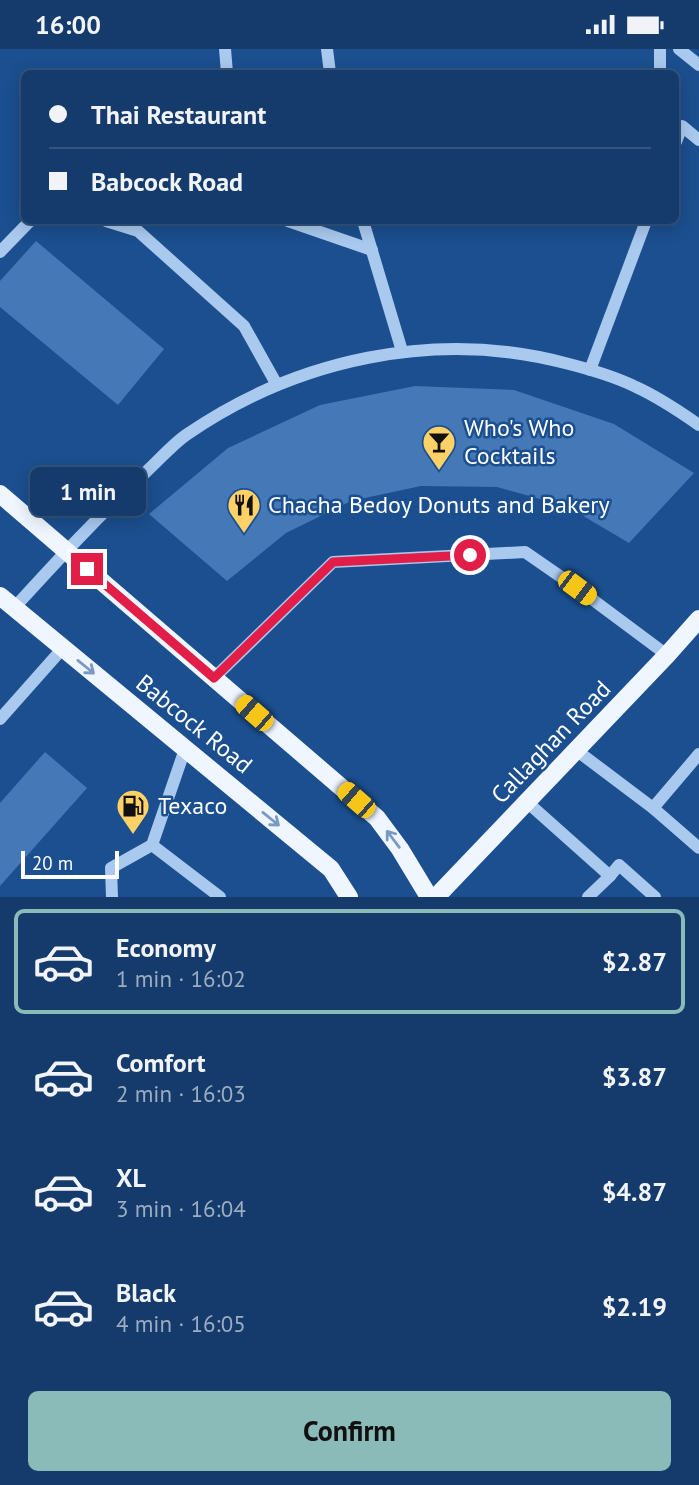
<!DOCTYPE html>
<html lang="en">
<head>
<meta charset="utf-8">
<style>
  :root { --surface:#143b6b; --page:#1d4271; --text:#f1f3f6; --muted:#9dadc1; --line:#33557e; --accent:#8bbbb9 }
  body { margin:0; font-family:"PT Sans",sans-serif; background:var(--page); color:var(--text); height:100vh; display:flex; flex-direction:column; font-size:26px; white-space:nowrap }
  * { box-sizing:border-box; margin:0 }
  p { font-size:23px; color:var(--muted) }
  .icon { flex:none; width:38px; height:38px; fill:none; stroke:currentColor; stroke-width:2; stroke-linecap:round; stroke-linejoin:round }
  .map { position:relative; height:848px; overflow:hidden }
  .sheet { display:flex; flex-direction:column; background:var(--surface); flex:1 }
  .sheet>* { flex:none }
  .hud { position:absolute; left:21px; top:21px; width:658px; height:154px; border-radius:10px; box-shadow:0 4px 18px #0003,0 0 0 2px var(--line); display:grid; align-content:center; height:154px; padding:0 28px; background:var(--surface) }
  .scale { position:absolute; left:21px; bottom:18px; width:98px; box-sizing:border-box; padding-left:7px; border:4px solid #fff; border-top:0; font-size:19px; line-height:24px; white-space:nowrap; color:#fff; -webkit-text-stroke:5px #1b4f8f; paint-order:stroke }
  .end { position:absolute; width:32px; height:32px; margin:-16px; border:9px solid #e11d48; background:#fff; box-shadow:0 0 0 4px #fff }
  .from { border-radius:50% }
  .bubble { position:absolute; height:49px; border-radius:10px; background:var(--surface); box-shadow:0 4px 18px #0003,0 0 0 2px var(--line); font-size:23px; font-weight:700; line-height:49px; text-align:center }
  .car { position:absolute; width:21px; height:42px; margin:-21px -10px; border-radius:9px; box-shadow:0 0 5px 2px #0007; background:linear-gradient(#f5c518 24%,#345 0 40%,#f5c518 0 76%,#345 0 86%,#f5c518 0) }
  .hud b { display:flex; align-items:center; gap:24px; height:66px; font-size:26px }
  .hud b+b { border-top:2px solid var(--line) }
  .hud i { width:18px; height:18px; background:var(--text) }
  ul { padding:12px 0 0; list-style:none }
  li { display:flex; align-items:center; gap:21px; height:105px; margin:0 14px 10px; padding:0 14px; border:4px solid transparent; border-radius:10px }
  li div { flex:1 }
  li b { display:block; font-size:26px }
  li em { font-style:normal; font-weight:700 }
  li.on { border-color:var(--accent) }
  li>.icon { width:63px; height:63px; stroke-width:1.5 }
  .cta { display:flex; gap:14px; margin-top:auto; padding:14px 28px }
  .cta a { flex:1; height:80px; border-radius:10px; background:var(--accent); color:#111; font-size:28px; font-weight:700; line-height:80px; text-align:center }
  .status { display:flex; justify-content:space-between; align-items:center; height:49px; padding:0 35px; background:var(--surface); direction:ltr }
  .status svg { height:19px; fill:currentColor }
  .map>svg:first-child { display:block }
  .building { fill:#4478b7 }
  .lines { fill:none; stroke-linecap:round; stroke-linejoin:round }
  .minor { stroke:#a9c9ee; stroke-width:12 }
  .major { stroke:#f0f6ff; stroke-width:18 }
  .oneway { stroke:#7b9ac1 }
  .route { stroke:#e11d48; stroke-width:9 }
  .labels { text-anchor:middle; stroke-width:5; stroke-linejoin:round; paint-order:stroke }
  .poi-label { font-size:24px; fill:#fff; stroke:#1b4f8f; text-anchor:start }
  .street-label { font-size:24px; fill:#fff; stroke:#1b4f8f }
</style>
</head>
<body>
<div class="status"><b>16:00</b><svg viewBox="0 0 49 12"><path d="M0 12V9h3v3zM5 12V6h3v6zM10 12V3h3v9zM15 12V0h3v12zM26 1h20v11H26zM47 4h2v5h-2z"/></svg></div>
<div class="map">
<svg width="699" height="848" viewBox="0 0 699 848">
  <rect width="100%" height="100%" fill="#1b4f8f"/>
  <g class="building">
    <path d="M36,192L164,300L118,356L0,258V232Z"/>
    <path d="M415,337L514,341L614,375L694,424L629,494L568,458L497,438L421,437L351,452L286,484L227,532L149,465L228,399L320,356Z"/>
    <path d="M45,703L87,739L0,837V754Z"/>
  </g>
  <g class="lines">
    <g class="minor">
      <path d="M225,0L227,24"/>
      <path d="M327,0L330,24"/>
      <path d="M679,0L699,16"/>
      <path d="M660,24V0"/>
      <path d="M676,93L682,77L699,91"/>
      <path d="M106,172L138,182L244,277L277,336"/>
      <path d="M288,172L372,201"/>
      <path d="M363,172L402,302"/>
      <path d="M0,203L30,172"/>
      <path d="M590,321L646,172"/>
      <path d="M14,559C57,512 100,465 147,422C160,410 172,396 186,386C296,310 435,280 565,314C589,320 614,327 636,338C658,348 679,362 699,376"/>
      <path d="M214,629L333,513L525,503L577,539L667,606"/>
      <path d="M0,670L63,599"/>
      <path d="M576,701L653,759L699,705"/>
      <path d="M527,753L610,827L588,848"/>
      <path d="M653,759L699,799"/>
      <path d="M152,796L220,848"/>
      <path d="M610,827L619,816L655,848"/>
      <path d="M112,848L111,819L152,796L185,700"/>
    </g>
    <g class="major">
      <path d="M0,445L377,769L400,800L429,848"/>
      <path d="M0,547L331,820L349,848"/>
      <path d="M436,848L667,606L699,570"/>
    </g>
  </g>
  <defs><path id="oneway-shaft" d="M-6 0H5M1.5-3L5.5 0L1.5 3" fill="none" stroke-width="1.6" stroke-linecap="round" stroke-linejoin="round" transform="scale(1.75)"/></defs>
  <g class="oneway">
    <use href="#oneway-shaft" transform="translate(86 618) rotate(39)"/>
    <use href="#oneway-shaft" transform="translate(271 770) rotate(39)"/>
    <use href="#oneway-shaft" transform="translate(393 790) rotate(-127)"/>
  </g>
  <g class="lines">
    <path class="route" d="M87,520L214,629L333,513L470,506"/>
  </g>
  <defs>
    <symbol id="bar-pin" viewBox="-11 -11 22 30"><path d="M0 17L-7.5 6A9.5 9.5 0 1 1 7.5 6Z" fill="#ffd166" stroke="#1b4f8f"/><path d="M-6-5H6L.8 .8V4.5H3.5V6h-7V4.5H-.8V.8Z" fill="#111"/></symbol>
    <symbol id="restaurant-pin" viewBox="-11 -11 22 30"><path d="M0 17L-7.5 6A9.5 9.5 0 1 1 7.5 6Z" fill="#ffd166" stroke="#1b4f8f"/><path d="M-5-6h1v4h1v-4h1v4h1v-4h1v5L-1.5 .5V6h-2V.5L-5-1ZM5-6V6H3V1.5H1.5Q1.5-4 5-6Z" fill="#111"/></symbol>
    <symbol id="fuel-pin" viewBox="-11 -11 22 30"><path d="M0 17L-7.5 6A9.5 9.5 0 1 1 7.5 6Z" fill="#ffd166" stroke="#1b4f8f"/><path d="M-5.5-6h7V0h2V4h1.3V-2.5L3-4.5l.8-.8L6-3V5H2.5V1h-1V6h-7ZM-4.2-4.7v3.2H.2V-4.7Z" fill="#111"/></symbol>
  </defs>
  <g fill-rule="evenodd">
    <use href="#bar-pin" x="420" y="374" width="38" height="52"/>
    <use href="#restaurant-pin" x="225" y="437" width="38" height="52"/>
    <use href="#fuel-pin" x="114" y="738" width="38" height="52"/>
  </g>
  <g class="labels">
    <g class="poi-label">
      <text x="464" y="387">Who's Who<tspan x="464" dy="28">Cocktails</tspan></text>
      <text x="268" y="464">Chacha Bedoy Donuts and Bakery</text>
      <text x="158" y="765">Texaco</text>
    </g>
    <g class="street-label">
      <text transform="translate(194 675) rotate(39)" y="8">Babcock Road</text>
      <text transform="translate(551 693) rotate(-46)" y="8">Callaghan Road</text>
    </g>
  </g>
</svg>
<div class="scale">20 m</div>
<i class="end from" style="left:470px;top:506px"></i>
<i class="end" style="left:87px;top:520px"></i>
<div class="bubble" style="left:30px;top:418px;width:116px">1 min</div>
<i class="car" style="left:577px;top:539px;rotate:127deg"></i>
<i class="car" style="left:254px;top:664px;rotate:311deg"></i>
<i class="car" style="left:356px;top:751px;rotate:311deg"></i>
<div class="hud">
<b><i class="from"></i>Thai Restaurant</b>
<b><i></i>Babcock Road</b>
</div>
</div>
<section class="sheet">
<ul>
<li class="on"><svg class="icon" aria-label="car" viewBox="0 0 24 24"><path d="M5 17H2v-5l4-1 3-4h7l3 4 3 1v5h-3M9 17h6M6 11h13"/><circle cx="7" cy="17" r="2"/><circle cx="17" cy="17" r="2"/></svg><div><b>Economy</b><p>1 min · 16:02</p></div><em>$2.87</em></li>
<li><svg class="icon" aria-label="car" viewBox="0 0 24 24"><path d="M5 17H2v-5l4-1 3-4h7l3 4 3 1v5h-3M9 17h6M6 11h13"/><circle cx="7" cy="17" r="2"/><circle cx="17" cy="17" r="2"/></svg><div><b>Comfort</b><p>2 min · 16:03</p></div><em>$3.87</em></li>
<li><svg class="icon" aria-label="car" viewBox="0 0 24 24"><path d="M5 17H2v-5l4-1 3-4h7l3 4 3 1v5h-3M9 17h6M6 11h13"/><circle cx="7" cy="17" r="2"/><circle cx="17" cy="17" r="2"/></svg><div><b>XL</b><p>3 min · 16:04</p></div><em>$4.87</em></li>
<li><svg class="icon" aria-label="car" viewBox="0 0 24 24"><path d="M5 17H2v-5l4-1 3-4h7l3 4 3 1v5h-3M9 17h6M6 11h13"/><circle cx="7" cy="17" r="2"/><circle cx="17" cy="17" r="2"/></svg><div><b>Black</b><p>4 min · 16:05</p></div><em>$2.19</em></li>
</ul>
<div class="cta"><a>Confirm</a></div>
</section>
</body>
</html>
